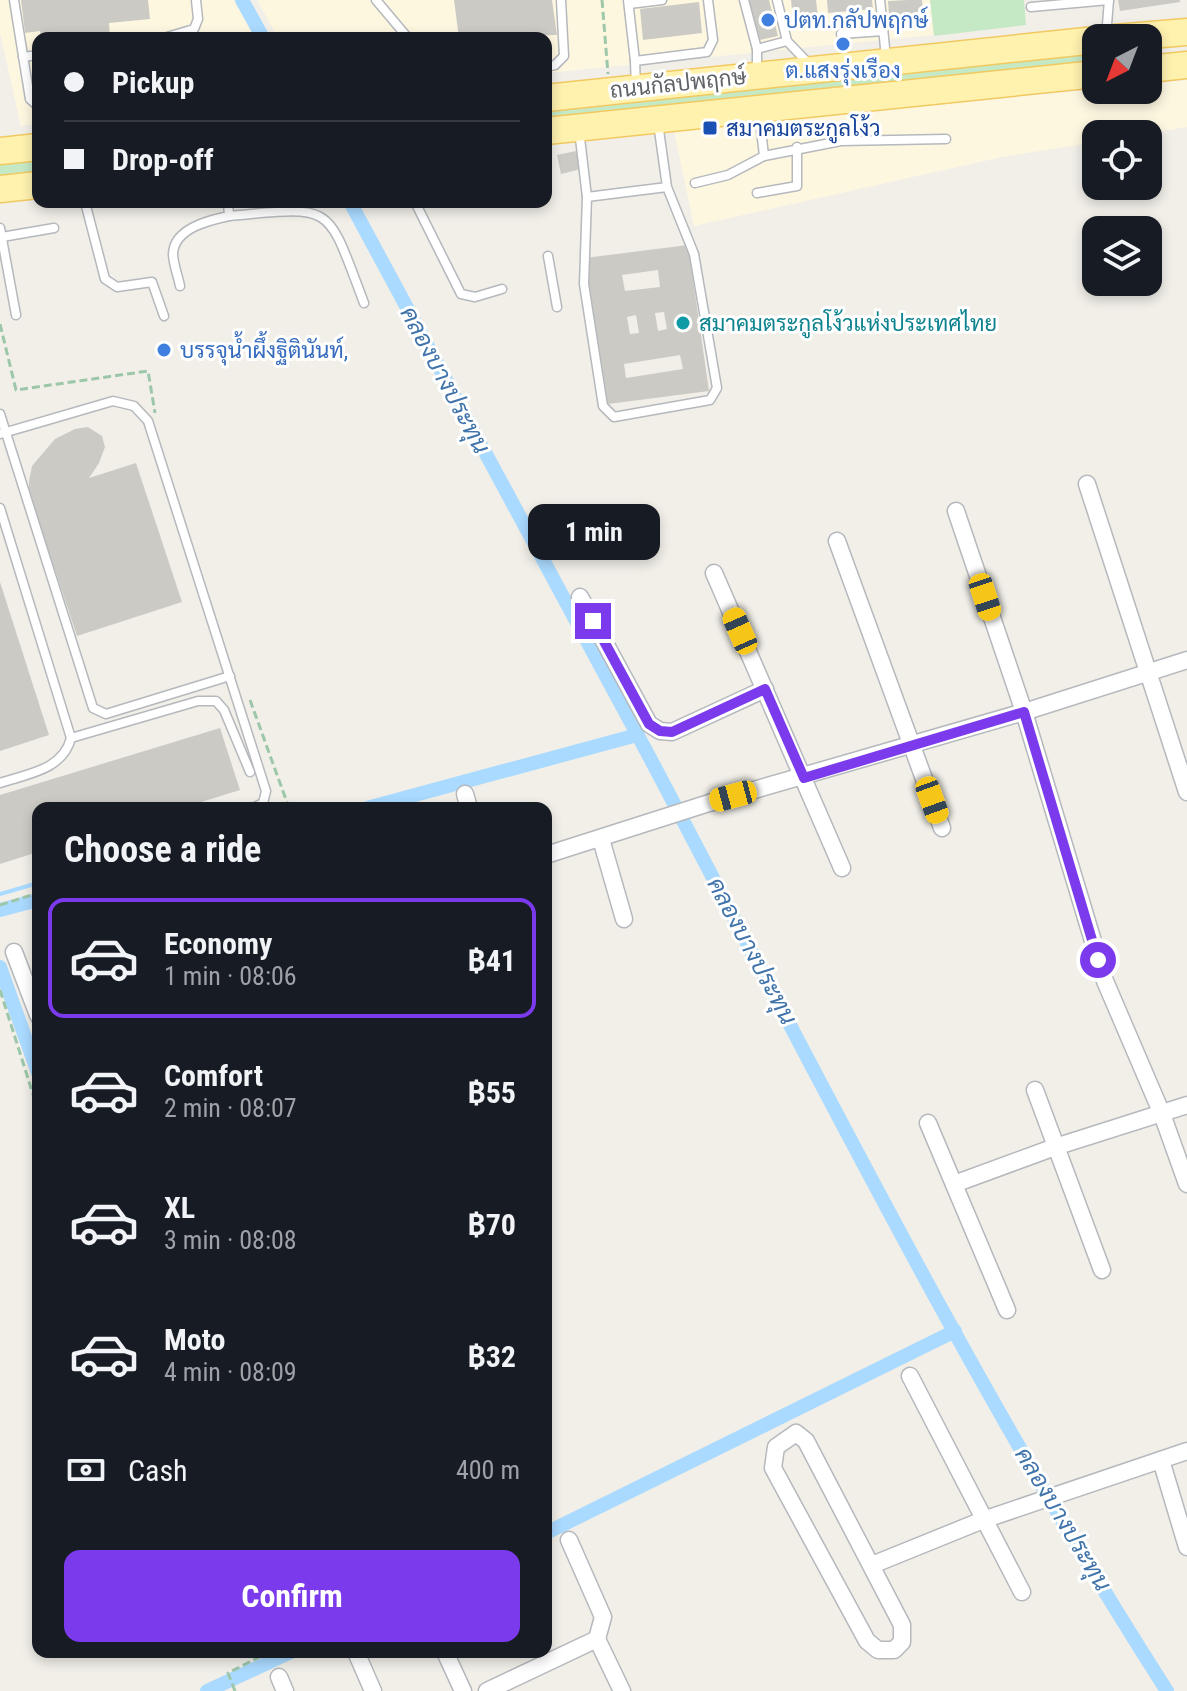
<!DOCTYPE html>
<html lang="en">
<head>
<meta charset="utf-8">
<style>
  :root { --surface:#171b24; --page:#20242c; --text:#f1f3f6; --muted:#9ea1a6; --line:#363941; --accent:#7c3aed }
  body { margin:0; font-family:"Roboto Condensed",Sarabun,sans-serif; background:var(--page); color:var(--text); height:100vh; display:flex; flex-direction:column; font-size:30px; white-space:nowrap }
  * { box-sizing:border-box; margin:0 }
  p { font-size:26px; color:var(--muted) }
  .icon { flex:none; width:44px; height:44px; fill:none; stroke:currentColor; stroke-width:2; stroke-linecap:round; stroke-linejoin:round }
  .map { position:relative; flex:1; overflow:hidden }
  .side { position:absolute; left:32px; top:802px; width:520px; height:856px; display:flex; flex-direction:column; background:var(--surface); border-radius:16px; box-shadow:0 4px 12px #0003 }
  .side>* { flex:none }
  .hud { position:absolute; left:32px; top:32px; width:520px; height:176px; border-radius:16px; box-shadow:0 4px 12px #0003; display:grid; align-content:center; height:176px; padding:0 32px; background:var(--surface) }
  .needle { width:52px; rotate:222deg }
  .fabs { position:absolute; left:1082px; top:24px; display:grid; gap:16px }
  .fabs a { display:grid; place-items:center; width:80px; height:80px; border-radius:16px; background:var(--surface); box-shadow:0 4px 12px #0003; font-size:40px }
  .end { position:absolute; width:36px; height:36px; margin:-18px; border:10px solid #7c3aed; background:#fff; box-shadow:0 0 0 4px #fff }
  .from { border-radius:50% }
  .bubble { position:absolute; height:56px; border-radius:16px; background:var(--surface); box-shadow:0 4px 12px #0003; font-size:26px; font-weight:700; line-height:56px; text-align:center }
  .car { position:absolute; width:24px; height:48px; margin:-24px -12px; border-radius:10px; box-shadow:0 0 6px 2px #0007; background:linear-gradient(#f5c518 24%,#345 0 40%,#f5c518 0 76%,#345 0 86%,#f5c518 0) }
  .hud b { display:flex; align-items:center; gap:28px; height:76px; font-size:30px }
  .hud b+b { border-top:2px solid var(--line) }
  .hud i { width:20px; height:20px; background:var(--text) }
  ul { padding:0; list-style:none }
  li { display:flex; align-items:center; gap:24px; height:120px; margin:0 16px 12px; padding:0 16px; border:4px solid transparent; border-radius:16px }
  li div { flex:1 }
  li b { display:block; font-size:30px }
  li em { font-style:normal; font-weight:700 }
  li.selected { border-color:var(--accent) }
  li>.icon { width:72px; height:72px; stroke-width:1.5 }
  h2 { padding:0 32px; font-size:36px; line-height:96px }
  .pay { display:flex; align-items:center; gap:20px; height:88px; padding:0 32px; font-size:30px }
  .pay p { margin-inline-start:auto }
  .action { display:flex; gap:16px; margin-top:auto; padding:16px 32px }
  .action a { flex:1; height:92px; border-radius:16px; background:var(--accent); color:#fff; font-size:32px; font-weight:700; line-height:92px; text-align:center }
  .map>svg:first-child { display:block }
  .commercial { fill:#fef7e0 }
  .green { fill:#c5e8c5 }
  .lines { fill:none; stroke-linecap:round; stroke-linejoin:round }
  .stream { stroke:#aadaff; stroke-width:4 }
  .canal { stroke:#aadaff; stroke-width:14 }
  .building { fill:#cccac5; fill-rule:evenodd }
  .service-casing { stroke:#b5b8bc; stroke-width:11 }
  .minor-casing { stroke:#b5b8bc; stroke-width:19 }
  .primary-casing { stroke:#f2c960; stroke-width:29 }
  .path { stroke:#9cc7a9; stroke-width:3; stroke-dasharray:8 4; stroke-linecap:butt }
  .service { stroke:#fff; stroke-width:8 }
  .minor { stroke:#fff; stroke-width:16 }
  .primary { stroke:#fff2af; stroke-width:26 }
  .route { stroke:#7c3aed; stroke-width:10 }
  .shop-dot { fill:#3f7fe0; stroke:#fff; stroke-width:3 }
  .transit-dot { fill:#1a4fb4; stroke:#fff; stroke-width:3 }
  .culture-dot { fill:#0f9aa8; stroke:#fff; stroke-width:3 }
  .labels { text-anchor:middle; stroke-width:6; stroke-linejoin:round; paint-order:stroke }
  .shop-label { font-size:22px; fill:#366cbe; stroke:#fff; text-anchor:start }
  .street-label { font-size:22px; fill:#5f6368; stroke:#fff }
  .transit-label { font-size:22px; fill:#164399; stroke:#fff; text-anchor:start }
  .culture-label { font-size:22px; fill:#0d838f; stroke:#fff; text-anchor:start }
  .water-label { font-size:24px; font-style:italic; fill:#4174aa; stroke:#fff }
</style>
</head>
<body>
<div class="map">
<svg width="1187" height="1691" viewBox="0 0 1187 1691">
  <rect width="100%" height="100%" fill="#f1efe8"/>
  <g class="commercial">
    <path d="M0,0H234L255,38H38V124L21,126L0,33Z"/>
    <path d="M257,0H930L934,35L546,73V38H278Z"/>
    <path d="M1187,80V127L1144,134H1096V142L1002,157L694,226L674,131L1096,89L1148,90V84Z"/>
  </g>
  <g class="green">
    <path d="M930,0H1024L1026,25L934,36Z"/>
    <path d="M1096,53V62L546,121V108Z"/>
    <path d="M38,159V172L0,176V162Z"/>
  </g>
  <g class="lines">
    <path class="stream" d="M0,894L38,883"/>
    <g class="canal">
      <path d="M242,0L263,38"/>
      <path d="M350,202C449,388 551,572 650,758C816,1072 975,1392 1167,1691"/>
      <path d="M367,808L637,735"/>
      <path d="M0,910L38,900"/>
      <path d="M0,967L38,1073"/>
      <path d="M546,1533L955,1331"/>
      <path d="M207,1691L291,1652"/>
    </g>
  </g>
  <g class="building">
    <path d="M21,0H148L150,19L109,23L110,38H41L40,31L25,33Z"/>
    <path d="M454,0H552L557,35L459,38Z"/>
    <path d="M749,0H769L778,36L760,40Z"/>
    <path d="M791,0H816L818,17L793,19Z"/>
    <path d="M827,0H872L873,9L828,13Z"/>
    <path d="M908,0H922L924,27L890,29L888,1Z"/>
    <path d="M1118,0H1180V2L1120,11Z"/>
    <path d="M699,2L702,33L643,40L640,9Z"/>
    <path d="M576,151L581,169L561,174L557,155Z"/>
    <path d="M688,245L709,391L608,404L585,258ZM658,270L660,287L625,291L622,275ZM664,312L667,329L658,331L655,313ZM636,315L639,333L630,334L627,317ZM680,355L683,369L626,378L624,364Z"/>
    <path d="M88,427L102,436L105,447L99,463L89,478L136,463L182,602L77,636L29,492V481L32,466L55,439L75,429Z"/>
    <path d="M0,582L49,735L0,751Z"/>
    <path d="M220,728L240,790L182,808H38V852L0,864V795Z"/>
  </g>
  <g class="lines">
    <defs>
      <g id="service">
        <path d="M14,0L30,99L38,106"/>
        <path d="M376,0L408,38"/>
        <path d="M628,0L635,61L707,52L713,40L708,0"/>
        <path d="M744,0L757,49V70"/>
        <path d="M777,0L787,41L810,65"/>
        <path d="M880,0L886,57"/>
        <path d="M629,4L662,0"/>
        <path d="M1031,7L1109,0"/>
        <path d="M841,34L883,31"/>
        <path d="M167,37L194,29L198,19L196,0"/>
        <path d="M1106,37L1109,0"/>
        <path d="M757,49L787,41"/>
        <path d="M23,57L38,55"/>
        <path d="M635,61L636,87"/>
        <path d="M546,67L555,65L564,56L561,0"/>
        <path d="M759,112L764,156L841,141L946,139"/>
        <path d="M658,123L667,187L587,197L584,284L603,406L614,417L710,400L717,388L694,254L667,187"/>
        <path d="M579,130L587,197"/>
        <path d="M695,183L728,175L764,156"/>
        <path d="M757,193L797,186V147"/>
        <path d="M85,202L105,279L117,287L152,282L164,316"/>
        <path d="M415,202L461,294L475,297L502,289"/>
        <path d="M229,216C336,206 326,203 364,303"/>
        <path d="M0,228L16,315"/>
        <path d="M2,237L54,228"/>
        <path d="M548,256L557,307"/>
        <path d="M180,286C178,276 173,263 173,254C174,228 210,220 229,216L228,202"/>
        <path d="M0,414L93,708L106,714L230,676"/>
        <path d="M0,434L113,401L134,406L148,421L266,791L263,803L253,808"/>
        <path d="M0,508L71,738C63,770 27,774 0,783"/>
        <path d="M71,738L198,701H216L224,710L250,772"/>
      </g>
      <g id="minor">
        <path d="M1087,484L1187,792"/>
        <path d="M956,511L1024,712L1105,981L1162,1114L1187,1184"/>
        <path d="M837,541L942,828"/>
        <path d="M714,573L842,868"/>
        <path d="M580,597L649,724L660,731L672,732L765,689"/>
        <path d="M465,794L469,808"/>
        <path d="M601,839L624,919"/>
        <path d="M546,855L709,803L1024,712L1187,660"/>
        <path d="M14,952L38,1015"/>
        <path d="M1035,1090L1102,1270"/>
        <path d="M928,1123L1007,1310"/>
        <path d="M954,1184L1055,1147L1187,1105"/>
        <path d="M910,1376L1022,1592"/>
        <path d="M796,1433L806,1441L902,1625V1642L894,1650H878L867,1641L773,1468L776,1447Z"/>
        <path d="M1161,1460L1187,1547"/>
        <path d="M872,1565L983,1520L1187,1451"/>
        <path d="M597,1639L622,1691"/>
        <path d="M356,1652L373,1691"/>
        <path d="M445,1652L463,1691"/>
        <path d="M279,1677L285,1691"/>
        <path d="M487,1691L597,1639L603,1617L569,1540"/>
      </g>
      <g id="primary">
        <path d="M1115,38L1187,32"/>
        <path d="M1148,69L1187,65"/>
        <path d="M546,98L1096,40"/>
        <path d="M546,131L1096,74"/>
        <path d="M0,151L38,147"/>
        <path d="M0,189L38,185"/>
      </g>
    </defs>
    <use href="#service" class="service-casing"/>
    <use href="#minor" class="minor-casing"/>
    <use href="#primary" class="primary-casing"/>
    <g class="path">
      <path d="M602,0L608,74"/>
      <path d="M0,324L16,390L148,371L155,413"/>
      <path d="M250,700L289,808"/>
      <path d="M0,905L38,893"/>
      <path d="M0,990L38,1110"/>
      <path d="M235,1691L228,1673L269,1652"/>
    </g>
    <use href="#service" class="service"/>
    <use href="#minor" class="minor"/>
    <use href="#primary" class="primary"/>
  </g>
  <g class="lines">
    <path class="route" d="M593,621L649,724L660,731L672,732L765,689L804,778L1024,712L1098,960"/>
  </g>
  <g class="shop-dot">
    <circle cx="768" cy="20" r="8"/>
    <circle cx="843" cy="44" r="8"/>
    <circle cx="164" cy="350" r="8"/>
  </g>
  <rect class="transit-dot" x="702" y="120" width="16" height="16" rx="4"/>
  <circle class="culture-dot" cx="683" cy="323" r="8"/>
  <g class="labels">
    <g class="shop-label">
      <text x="784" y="28">ปตท.กลัปพฤกษ์</text>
      <text x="843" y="78" text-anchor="middle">ต.แสงรุ่งเรือง</text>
      <text x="180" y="358">บรรจุน้ำผึ้งฐิตินันท์,</text>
    </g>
    <g class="street-label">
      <text transform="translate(678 83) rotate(-6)" y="8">ถนนกัลปพฤกษ์</text>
    </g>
    <g class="transit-label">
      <text x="726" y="136">สมาคมตระกูลโง้ว</text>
    </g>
    <g class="culture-label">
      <text x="699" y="331">สมาคมตระกูลโง้วแห่งประเทศไทย</text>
    </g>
    <g class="water-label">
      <text transform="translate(445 380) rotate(62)" y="8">คลองบางประทุน</text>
      <text transform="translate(752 951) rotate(62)" y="8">คลองบางประทุน</text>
      <text transform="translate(1063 1519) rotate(59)" y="8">คลองบางประทุน</text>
    </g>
  </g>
</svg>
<div class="fabs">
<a><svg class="needle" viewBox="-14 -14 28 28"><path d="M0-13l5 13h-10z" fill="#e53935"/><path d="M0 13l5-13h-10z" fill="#9ea1a6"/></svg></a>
<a><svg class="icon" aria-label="locate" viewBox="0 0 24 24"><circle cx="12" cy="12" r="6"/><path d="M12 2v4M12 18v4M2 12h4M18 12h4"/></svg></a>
<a><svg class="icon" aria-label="layers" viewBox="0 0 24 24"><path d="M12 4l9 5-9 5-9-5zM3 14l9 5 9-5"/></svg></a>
</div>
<i class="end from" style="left:1098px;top:960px"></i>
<i class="end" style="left:593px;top:621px"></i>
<div class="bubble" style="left:528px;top:504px;width:132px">1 min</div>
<i class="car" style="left:985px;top:597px;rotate:162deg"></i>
<i class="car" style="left:740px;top:631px;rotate:336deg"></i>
<i class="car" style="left:733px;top:796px;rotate:255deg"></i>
<i class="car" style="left:932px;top:800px;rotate:160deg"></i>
<div class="hud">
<b><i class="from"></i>Pickup</b>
<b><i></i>Drop-off</b>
</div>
<section class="side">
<h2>Choose a ride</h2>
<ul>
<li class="selected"><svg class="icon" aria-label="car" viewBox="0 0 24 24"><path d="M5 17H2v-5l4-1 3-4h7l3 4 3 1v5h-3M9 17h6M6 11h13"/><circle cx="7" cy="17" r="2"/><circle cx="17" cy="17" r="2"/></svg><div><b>Economy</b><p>1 min · 08:06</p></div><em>฿41</em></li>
<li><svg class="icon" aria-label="car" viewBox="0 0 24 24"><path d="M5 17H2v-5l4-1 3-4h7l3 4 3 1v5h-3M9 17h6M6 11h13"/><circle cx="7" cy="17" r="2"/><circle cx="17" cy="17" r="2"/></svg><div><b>Comfort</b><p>2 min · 08:07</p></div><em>฿55</em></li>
<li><svg class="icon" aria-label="car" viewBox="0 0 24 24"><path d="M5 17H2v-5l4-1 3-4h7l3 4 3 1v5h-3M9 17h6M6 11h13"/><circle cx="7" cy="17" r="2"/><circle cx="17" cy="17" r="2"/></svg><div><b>XL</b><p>3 min · 08:08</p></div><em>฿70</em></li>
<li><svg class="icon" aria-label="car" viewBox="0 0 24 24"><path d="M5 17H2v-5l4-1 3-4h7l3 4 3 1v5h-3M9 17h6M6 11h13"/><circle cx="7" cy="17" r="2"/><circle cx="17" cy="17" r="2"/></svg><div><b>Moto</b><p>4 min · 08:09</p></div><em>฿32</em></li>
</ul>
<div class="pay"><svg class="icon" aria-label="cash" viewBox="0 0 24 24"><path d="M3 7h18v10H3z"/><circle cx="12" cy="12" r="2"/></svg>Cash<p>400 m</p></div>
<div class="action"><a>Confirm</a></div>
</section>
</div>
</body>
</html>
